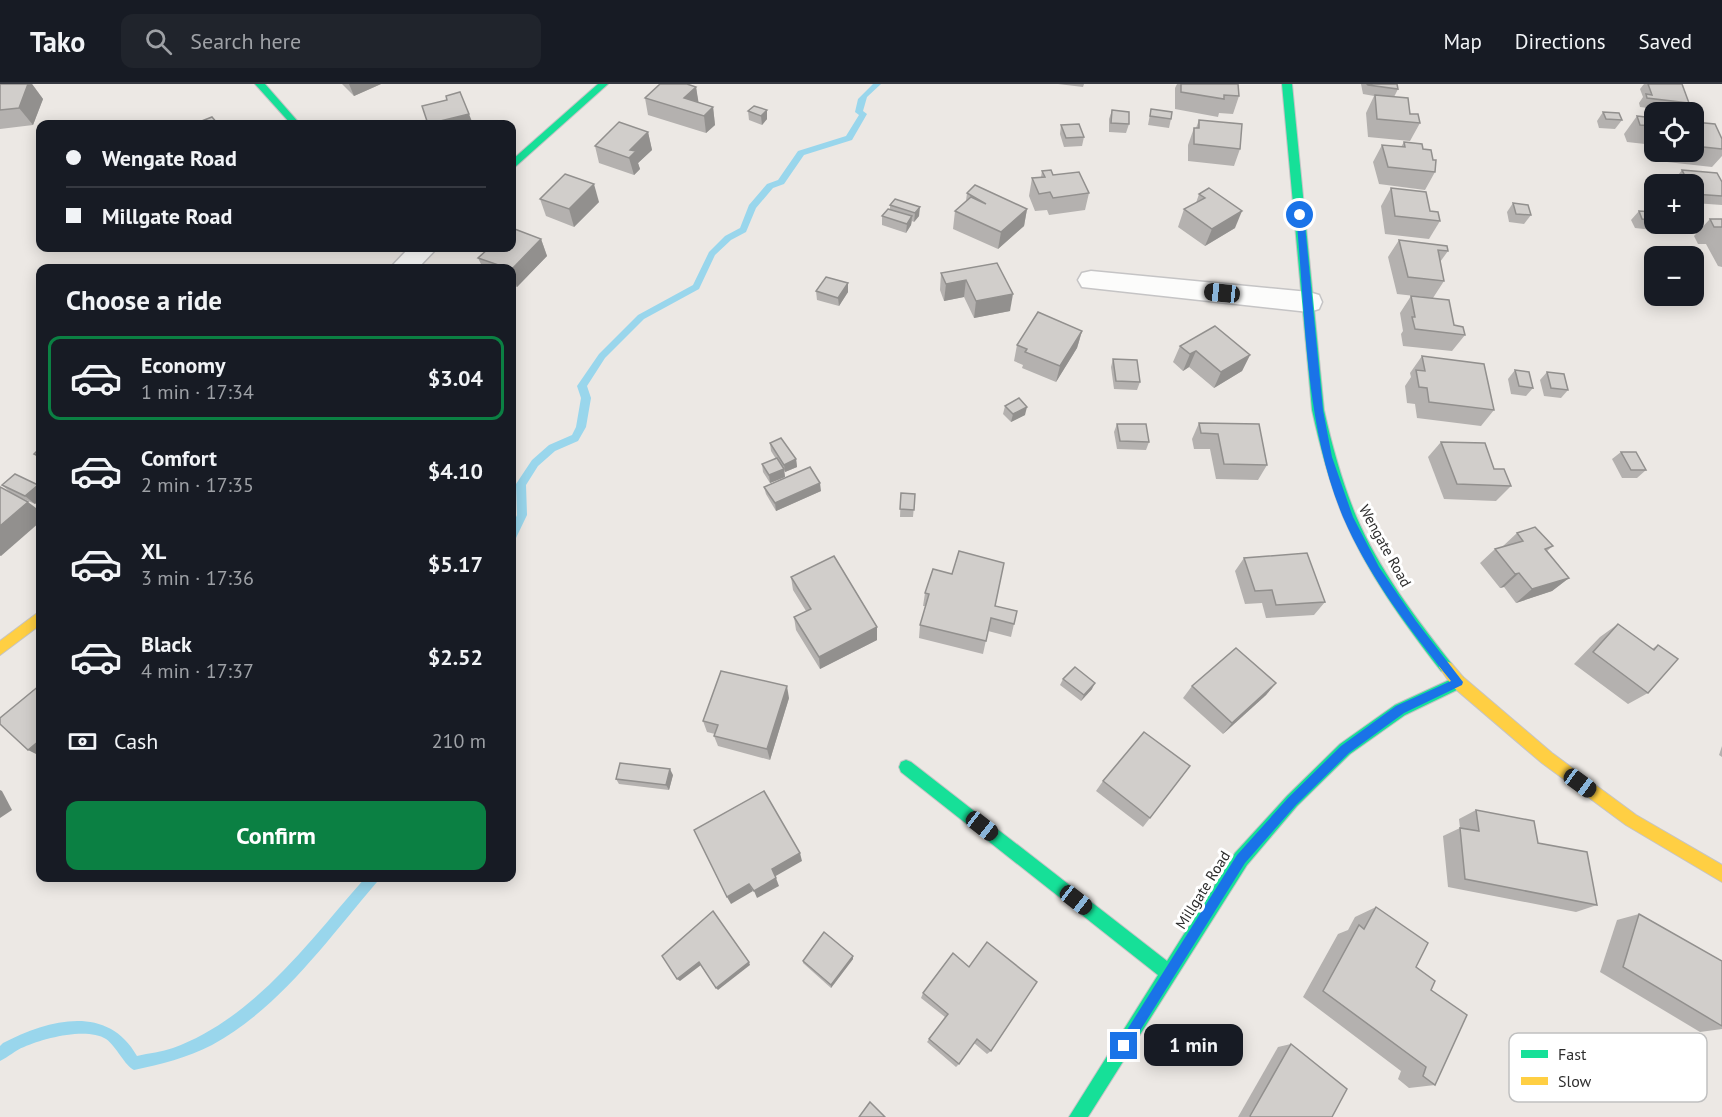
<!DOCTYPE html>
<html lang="en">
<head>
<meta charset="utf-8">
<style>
  :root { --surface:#171b24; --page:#20242c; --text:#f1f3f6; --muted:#9ea1a6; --line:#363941; --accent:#0b8043 }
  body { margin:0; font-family:"PT Sans",sans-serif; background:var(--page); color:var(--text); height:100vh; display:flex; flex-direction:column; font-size:22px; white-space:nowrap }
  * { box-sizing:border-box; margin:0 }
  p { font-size:20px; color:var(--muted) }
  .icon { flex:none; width:33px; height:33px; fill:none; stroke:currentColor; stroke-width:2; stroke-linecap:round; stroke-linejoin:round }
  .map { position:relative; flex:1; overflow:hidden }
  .sheet { position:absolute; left:36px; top:180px; width:480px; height:618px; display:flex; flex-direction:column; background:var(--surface); border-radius:12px; box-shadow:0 3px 15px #0003 }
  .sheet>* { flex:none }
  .top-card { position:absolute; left:36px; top:36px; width:480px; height:132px; border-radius:12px; box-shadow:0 3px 15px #0003; display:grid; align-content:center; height:132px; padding:0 30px; background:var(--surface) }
  .buttons { position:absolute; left:1644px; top:18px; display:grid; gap:12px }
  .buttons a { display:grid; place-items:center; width:60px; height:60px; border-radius:12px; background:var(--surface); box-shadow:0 3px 15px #0003; font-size:30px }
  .end { position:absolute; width:27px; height:27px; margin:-14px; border:8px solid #1a73e8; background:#fff; box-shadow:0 0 0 3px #fff }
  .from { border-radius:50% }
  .bubble { position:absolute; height:42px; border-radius:12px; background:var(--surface); box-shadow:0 3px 15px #0003; font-size:20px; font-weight:600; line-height:42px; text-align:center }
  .car { position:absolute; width:18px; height:36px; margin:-18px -9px; border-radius:8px; box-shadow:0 0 4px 2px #0007; background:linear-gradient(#222 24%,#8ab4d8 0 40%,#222 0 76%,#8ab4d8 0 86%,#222 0) }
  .top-card b { display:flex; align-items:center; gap:21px; height:57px; font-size:22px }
  .top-card b+b { border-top:2px solid var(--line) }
  .top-card i { width:15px; height:15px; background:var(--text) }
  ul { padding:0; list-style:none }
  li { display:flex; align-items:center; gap:18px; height:84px; margin:0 12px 9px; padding:0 18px; border:3px solid transparent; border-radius:12px }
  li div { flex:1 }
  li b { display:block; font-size:22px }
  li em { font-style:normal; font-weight:600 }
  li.selected { border-color:var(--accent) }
  li>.icon { width:54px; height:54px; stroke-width:1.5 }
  h2 { padding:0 30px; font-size:27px; line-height:72px }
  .pay { display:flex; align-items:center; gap:15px; height:66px; padding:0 30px; font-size:22px }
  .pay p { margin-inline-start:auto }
  .action { display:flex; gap:12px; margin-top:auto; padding:12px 30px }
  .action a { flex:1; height:69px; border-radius:12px; background:var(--accent); color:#fff; font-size:24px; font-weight:600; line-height:69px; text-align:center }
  header { display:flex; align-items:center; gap:36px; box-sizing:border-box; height:84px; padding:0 30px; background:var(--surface); border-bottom:2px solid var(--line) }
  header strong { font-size:28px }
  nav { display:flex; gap:33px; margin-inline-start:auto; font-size:21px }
  .search { width:420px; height:54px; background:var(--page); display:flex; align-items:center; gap:15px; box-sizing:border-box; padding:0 21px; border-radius:12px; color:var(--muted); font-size:22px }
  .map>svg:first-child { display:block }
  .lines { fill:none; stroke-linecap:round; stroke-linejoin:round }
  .stream { fill:#99d6ec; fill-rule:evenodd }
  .street-casing { stroke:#c5c4c5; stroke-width:3 }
  .fast-casing { stroke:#c5c4c5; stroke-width:2 }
  .slow-casing { stroke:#c5c4c5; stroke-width:2 }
  .street { fill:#fcfcfb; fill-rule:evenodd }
  .fast { fill:#16e098; fill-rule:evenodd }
  .slow { fill:#ffcf43; fill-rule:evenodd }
  .wall { fill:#b4b1af }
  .shaded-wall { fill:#92908e }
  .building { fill:#d1cecb; stroke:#92908e; stroke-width:1.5 }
  .route { fill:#1a73e8 }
  .labels { text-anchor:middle; stroke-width:6; stroke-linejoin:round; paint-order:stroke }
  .street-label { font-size:15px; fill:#2e2e2e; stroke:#fff }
  .key { fill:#fff; stroke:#c0c0c0; stroke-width:1.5 }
  .key-label { font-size:16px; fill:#2e2e2e }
</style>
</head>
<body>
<header>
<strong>Tako</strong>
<div class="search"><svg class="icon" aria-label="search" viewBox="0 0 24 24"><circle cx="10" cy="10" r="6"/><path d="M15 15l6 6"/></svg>Search here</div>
<nav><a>Map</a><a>Directions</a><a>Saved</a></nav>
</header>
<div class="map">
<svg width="1722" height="1033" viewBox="0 0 1722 1033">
  <rect width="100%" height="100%" fill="#ece8e4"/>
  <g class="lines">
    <g class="stream">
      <path d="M873,0H881L867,13L863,27L867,30L852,56L804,71L784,100L773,104L756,124L746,148L731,156L715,171L699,205L644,235L605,274L587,302L591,314L586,343L578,357L555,367L538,382L526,401L527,431L516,454L512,455V442L517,431L516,400L532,376L549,361L572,351L576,343L581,314L577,302L599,270L638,231L693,201L709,168L725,152L740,144L749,121L767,100L778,96L798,67L846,52L859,31L855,28L858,15Z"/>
      <path d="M365,794H379L377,798C328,855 280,924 212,961C187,974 161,980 134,986C125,982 117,963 106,955C87,943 44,954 24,963C15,966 9,973 0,977V962L3,959C48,936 107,919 137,972C149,969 162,968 173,964C255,934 310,856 365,794Z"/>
    </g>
    <defs>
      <g id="street">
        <path d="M409,164H437L418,184H390Z"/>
        <path d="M1091,187L1309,208L1319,211L1322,218L1319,225L1309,228L1082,203L1078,196L1082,189Z"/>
      </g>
      <g id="fast">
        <path d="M255,0H265L300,40H291Z"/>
        <path d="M598,0H608L515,83L512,84V76Z"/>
        <path d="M1282,0H1292L1324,326C1332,362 1342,398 1356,432C1379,486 1415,533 1451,579L1453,583L1451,587L1446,589L1441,587C1404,539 1367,489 1343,432C1329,398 1320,362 1312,326Z"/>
        <path d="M1458,592L1463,593L1465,598L1463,603L1405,631L1350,670L1297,722L1247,781L1088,1033H1069L1158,891L901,688L899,683L901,678L906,676L911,678L1167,877L1235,769L1287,712L1340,660L1395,621Z"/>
      </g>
      <g id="slow">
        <path d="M40,527V541L0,571V557Z"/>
        <path d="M1446,577L1451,579L1463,593L1552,669L1636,731L1722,781V798L1626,741L1542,679L1453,603L1439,583L1441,579Z"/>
      </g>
    </defs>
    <use href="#street" class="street-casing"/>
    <use href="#fast" class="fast-casing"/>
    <use href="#slow" class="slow-casing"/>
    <use href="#street" class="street"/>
    <use href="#fast" class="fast"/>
    <use href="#slow" class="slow"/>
  </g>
  <g class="wall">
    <path d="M0,0H32L43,15L33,41L0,45Z"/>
    <path d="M342,0H381L354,12Z"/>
    <path d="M1058,0H1084L1083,3Z"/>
    <path d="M1177,0H1238L1239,12L1233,30L1219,29L1218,33L1175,25V4Z"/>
    <path d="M1361,0H1399H1397L1398,5L1394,13L1420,39L1410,57L1368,53L1366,29L1374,12L1363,10Z"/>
    <path d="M1644,0H1682L1689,19L1682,28L1640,23L1639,19L1643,13L1640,5Z"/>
    <path d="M696,3L698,18L713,23L715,41L706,49L648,31L645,14Z"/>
    <path d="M754,22L767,35L762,41L749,36L748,27Z"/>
    <path d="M1151,25L1171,35L1169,44L1148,41Z"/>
    <path d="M1112,26L1129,40L1126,49L1109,48V35Z"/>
    <path d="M1603,28L1622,36L1615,45L1599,44L1597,37Z"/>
    <path d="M1637,32L1654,34V61L1627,58L1624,50Z"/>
    <path d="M1199,36L1240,65L1234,82L1188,77V61L1194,44H1196Z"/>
    <path d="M1694,38L1722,55V72L1712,83L1667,78L1663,68H1694Z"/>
    <path d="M1061,41L1084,53L1082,62L1064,63L1060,50Z"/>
    <path d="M648,48L652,66L638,79L640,85L634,91L599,79L595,62Z"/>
    <path d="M1404,58L1423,65L1435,88L1425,106L1379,100L1373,78L1382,61L1401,63Z"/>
    <path d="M1682,86L1722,98V121L1694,119V100H1677L1675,95Z"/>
    <path d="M1042,87L1053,91L1089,109L1085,126L1049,131L1047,126L1035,127L1029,112L1032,94L1041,93Z"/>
    <path d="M1209,104L1235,144L1205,162L1178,143L1184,125L1196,119L1199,110Z"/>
    <path d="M1391,104L1430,127L1440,137L1429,155L1385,150L1381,122Z"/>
    <path d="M967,109L1027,125L1024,142L998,165L953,145L955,127L966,117Z"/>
    <path d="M540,115L599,118L574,143L546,132Z"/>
    <path d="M895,115L919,132L914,138L912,137L911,141L906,149L882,141V132L890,126V121Z"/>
    <path d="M1513,119L1531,131L1524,140L1509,138L1507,128Z"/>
    <path d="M1639,127L1654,128V140H1658L1653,146L1635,144L1631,136Z"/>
    <path d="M1710,135H1722V183L1718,182L1706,160H1698L1694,152Z"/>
    <path d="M541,155L547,172L517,203L512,201V184H483L478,174Z"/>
    <path d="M1399,156L1448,167L1440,178L1444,197L1433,214L1397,210L1388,173Z"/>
    <path d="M997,179L1010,227L974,234L964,213L944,217L940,206L941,189Z"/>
    <path d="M848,199V208L839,222L817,216L816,207Z"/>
    <path d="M1411,212L1454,241L1465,251L1452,267L1403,262L1401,250L1403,247L1400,229Z"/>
    <path d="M1082,247L1077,264L1056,298L1022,284L1023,281L1014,277L1017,261Z"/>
    <path d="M1180,262L1250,271L1242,287L1214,304L1189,283L1183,287L1173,278Z"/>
    <path d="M1422,272L1494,326L1481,342L1417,334L1415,320L1407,319L1405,302L1411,293L1410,289Z"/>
    <path d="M1113,275L1140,298L1137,306L1114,305L1111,283Z"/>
    <path d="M1515,286L1533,304L1526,312L1511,310L1508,295Z"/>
    <path d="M1547,288L1568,306L1561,314L1544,312L1540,296Z"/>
    <path d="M1005,322L1025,331L1011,338L1003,330Z"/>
    <path d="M1199,339L1259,340L1267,381L1258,396L1216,395L1210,365H1194L1192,355Z"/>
    <path d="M1117,340L1149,358L1146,366L1117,365L1114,348Z"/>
    <path d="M1441,358L1494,385L1511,402L1496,417L1444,415L1428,373Z"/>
    <path d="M770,359L796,375L797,383L785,388L784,387L785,393L770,399L763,388L762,380L776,375L771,367Z"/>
    <path d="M1621,368L1646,386L1637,394H1622L1612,375Z"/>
    <path d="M2,401L40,403V415L35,420L13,410L1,472H0V403L11,409Z"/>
    <path d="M764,403L821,407L776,427L766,410Z"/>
    <path d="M901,409L915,410L913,433H900Z"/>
    <path d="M1517,449L1553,462L1547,467L1569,494L1552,507L1516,519L1504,503L1500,504L1480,479L1495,465L1502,463Z"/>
    <path d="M1244,474L1325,518L1314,531L1266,534L1262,519L1245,520L1235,487Z"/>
    <path d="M791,493L877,543V556L820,585L796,546L794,533L806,527L793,506Z"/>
    <path d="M925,509L995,522L1014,540L1011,553L988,547L983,570L919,554L920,541L926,522H923Z"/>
    <path d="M1618,540L1652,565L1658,561L1648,609L1628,620L1574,580L1600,553Z"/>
    <path d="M1063,595L1092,605L1081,617L1060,601Z"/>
    <path d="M1276,599L1266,611L1223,650L1183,614L1192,602Z"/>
    <path d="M789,614L770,676L718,662L714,652L715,650L707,648L703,637Z"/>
    <path d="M1722,662V673L1719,671Z"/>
    <path d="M673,691L669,706L619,700L616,695Z"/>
    <path d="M1103,697L1150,734L1143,743L1096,707Z"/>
    <path d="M1476,726L1538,759L1597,821L1576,828L1448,803L1443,752L1460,744L1459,735Z"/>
    <path d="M1376,823L1431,906L1435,1001L1409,1004L1398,995L1401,987L1303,913L1338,850L1348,846L1355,833Z"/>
    <path d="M1639,830L1722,877V945L1700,948L1600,888L1617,836Z"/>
    <path d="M953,869L991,967L987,970L974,959L959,980L956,983L927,958L945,933L921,914L923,909Z"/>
    <path d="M853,875L831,904L803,879V877Z"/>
    <path d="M1291,960L1332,1033H1238L1278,963Z"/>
    <path d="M1591,960L1616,999L1604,1000L1574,981L1580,962Z"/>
  </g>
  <g class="shaded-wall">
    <path d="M28,0H32L43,15L33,41L19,24Z"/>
    <path d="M349,0H381L354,12Z"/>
    <path d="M696,3L699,21L684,14Z"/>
    <path d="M713,23L715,41L706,49L704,32Z"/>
    <path d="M767,26V35L762,41L761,32Z"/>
    <path d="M469,30L473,40H428Z"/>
    <path d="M648,48L652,66L638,79L640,85L634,91L629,74L630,66Z"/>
    <path d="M594,100L599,118L574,143L569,125Z"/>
    <path d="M920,123L919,132L914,138L915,129Z"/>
    <path d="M1027,125L1024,142L998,165L1001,148Z"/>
    <path d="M1242,127L1235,144L1205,162L1212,145Z"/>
    <path d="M912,132L911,141L906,149L907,140Z"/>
    <path d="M541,155L547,172L517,203L512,188V185Z"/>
    <path d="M304,164H340L306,168Z"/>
    <path d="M966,196L964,213L944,217L946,200Z"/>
    <path d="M848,199V208L839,222L838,214Z"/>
    <path d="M1013,210L1010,227L974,234L976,217Z"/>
    <path d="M1082,247L1077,264L1056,298L1060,282Z"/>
    <path d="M1196,267L1189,283L1183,287L1190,270Z"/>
    <path d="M1250,271L1242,287L1214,304L1221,288Z"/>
    <path d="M1027,323L1025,331L1011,338L1013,330Z"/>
    <path d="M796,375L797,383L785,388L784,381Z"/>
    <path d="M784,385L785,393L770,399L769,391Z"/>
    <path d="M820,399L821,407L776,427L775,419Z"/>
    <path d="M38,401L40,403V415L35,420L25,412Z"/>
    <path d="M28,418L40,427V438L1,472L0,471V442Z"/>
    <path d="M1519,489L1504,503L1500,504L1515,490Z"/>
    <path d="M1569,494L1552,507L1516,519L1532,505Z"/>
    <path d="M877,543V556L820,585L819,573Z"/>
    <path d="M1095,599L1092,605L1081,617L1084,611Z"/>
    <path d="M1276,599L1266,611L1223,650L1232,639Z"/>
    <path d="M787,602L789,614L770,676L767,665Z"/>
    <path d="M40,656V672L28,666Z"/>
    <path d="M670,685L673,691L669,706L666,701Z"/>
    <path d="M0,706L2,707L12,726L0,734Z"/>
    <path d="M800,769L802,777L774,793L772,785Z"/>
    <path d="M776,794L779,802L757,814L754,807Z"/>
    <path d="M749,800L753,807L731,820L727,813Z"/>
    <path d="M853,872V875L831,904V901Z"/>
    <path d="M699,878L701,881L680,897L677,895Z"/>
    <path d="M749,878L750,881L718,906L716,904Z"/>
  </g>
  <g class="building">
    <path d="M0,0H28L19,24L0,26Z"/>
    <path d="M660,0H687L696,3L684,14L713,23L704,32L645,14Z"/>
    <path d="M1181,0H1238L1239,12L1224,11V15L1181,8Z"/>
    <path d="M1367,0H1397L1398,5L1368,1Z"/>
    <path d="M1648,0H1682L1689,19L1647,14L1646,10L1652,11Z"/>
    <path d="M460,8L469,30L428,40L422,22L447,16L446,12Z"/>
    <path d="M1375,11L1408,14L1410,30H1418L1420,39L1377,35Z"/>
    <path d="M754,22L767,26L761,32L748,27Z"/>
    <path d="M1151,25L1172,28L1171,35L1150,32Z"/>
    <path d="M1112,26L1129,28V40L1111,39Z"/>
    <path d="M1603,28L1619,29L1622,36L1606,35Z"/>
    <path d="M1637,32L1654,34V42L1640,41Z"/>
    <path d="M212,33L218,40H194Z"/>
    <path d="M1199,36L1242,40L1240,65L1194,60V44H1199Z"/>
    <path d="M619,38L648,48L630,66L636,67L629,74L595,62Z"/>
    <path d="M1694,38L1715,40L1722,55V65L1694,62Z"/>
    <path d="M1079,40L1084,53L1066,54L1061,41Z"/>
    <path d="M1404,58L1422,60L1423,65L1431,66L1433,76H1436L1435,88L1388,83L1382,61L1405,63Z"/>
    <path d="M1051,86L1053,91L1079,88L1089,109L1053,114L1050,108L1039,110L1032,94L1045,93L1042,87Z"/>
    <path d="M1682,86L1717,89L1722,98V112L1694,110V100H1689Z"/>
    <path d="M565,90L594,100L569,125L540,115Z"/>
    <path d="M975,101L1027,125L1001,148L955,127L971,113L986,120L967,109Z"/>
    <path d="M1209,104L1242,127L1212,145L1184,125L1205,114L1199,110Z"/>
    <path d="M1391,104L1426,108L1430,127L1438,128L1440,137L1395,132Z"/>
    <path d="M895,115L920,123L915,129L890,121Z"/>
    <path d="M1513,119L1528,121L1531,131L1516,130Z"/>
    <path d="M888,125L912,132L907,140L882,132Z"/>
    <path d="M1639,127L1654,128V137L1642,135Z"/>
    <path d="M1710,135H1722V143H1714Z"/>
    <path d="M512,144L541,155L512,185L507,184L478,174L489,164H512Z"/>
    <path d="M1399,156L1447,162L1448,167L1438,166L1444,197L1408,193Z"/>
    <path d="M997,179L1013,210L976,217L966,196L946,200L941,189Z"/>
    <path d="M826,193L848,199L838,214L816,207Z"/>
    <path d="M1411,212L1449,216L1454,241L1463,243L1465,251L1415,245L1412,233H1415Z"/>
    <path d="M1038,228L1082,247L1060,282L1025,268L1027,265L1017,261Z"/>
    <path d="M1215,242L1250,271L1221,288L1196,267L1190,270L1180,262Z"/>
    <path d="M1422,272L1484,280L1494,326L1429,318L1427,304L1419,303L1416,286L1425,287Z"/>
    <path d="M1113,275L1137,276L1140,298L1116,297Z"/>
    <path d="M1515,286L1529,288L1533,304L1519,302Z"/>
    <path d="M1547,288L1564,290L1568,306L1551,304Z"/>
    <path d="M1019,314L1027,323L1013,330L1005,322Z"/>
    <path d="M1199,339L1259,340L1267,381L1224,380L1218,350L1201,349Z"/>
    <path d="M1117,340H1146L1149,358L1120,357Z"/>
    <path d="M781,354L796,375L784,381L770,359Z"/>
    <path d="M1441,358L1485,359L1494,385H1504L1511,402L1457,400Z"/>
    <path d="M40,364V373L34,370Z"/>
    <path d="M1621,368H1636L1646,386H1631Z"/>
    <path d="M777,374L784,385L769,391L762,380Z"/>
    <path d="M810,383L820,399L775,419L764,403Z"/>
    <path d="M15,390L38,401L25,412L2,401Z"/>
    <path d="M0,403L28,418L0,442Z"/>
    <path d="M901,409L915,410L914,426L900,425Z"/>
    <path d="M1535,443L1553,462L1545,465L1569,494L1532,505L1519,489L1515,490L1495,465L1523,457L1517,449Z"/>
    <path d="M959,467L1004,479L995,522L1017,527L1014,540L991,534L986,557L920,541L929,510L925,509L933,485L952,490Z"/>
    <path d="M1307,469L1325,518L1276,521L1272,506L1255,507L1244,474Z"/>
    <path d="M834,472L877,543L819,573L794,533L811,525L791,493Z"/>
    <path d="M1618,540L1654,566L1658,561L1678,575L1648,609L1593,568Z"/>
    <path d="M1236,564L1276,599L1232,639L1192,602Z"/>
    <path d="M1075,583L1095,599L1084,611L1063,595Z"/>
    <path d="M721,587L787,602L767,665L714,652L718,641L703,637Z"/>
    <path d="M40,601V656L28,666L0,640V634Z"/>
    <path d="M1144,648L1190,682L1150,734L1103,697Z"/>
    <path d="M620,679L670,685L666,701L616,695Z"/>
    <path d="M764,707L800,769L772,785L776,794L754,807L749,800L727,813L694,746Z"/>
    <path d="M1476,726L1534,737L1538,759L1587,768L1597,821L1465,795L1460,744L1479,747Z"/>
    <path d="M1376,823L1428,859L1416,883L1435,897L1431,906L1467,931L1435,1001L1423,992L1426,983L1323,907L1359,841L1364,845Z"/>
    <path d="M713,827L749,878L716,904L699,878L677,895L662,872Z"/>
    <path d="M1639,830L1722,877V942L1623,883Z"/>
    <path d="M824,848L853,872L831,901L803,877Z"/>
    <path d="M987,858L1037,898L991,967L977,955L959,980L929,955L948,930L923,909L953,869L969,883Z"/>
    <path d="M1291,960L1347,1005L1332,1033H1251L1250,1032Z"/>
    <path d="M870,1018L885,1033H859Z"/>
  </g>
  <path class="route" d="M1300,129L1304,131L1323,326L1332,373L1353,433L1379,483L1416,537L1463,598L1462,601L1404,629L1349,669L1296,721L1245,779L1128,966L1124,968L1118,962L1120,957L1237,771L1288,714L1341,662L1396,622L1451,597C1410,546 1369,493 1343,433C1304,339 1306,231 1296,131Z"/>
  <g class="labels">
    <g class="street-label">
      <text transform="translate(1385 462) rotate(61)" y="5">Wengate Road</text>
      <text transform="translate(1203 806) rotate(-58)" y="5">Millgate Road</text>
    </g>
  </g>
  <rect x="1509" y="949" width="198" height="69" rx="9" class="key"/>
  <rect x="1521" y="966" width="27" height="8" fill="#16e098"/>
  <rect x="1521" y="993" width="27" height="8" fill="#ffcf43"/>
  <g class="key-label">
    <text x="1558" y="976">Fast</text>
    <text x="1558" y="1003">Slow</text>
  </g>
</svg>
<div class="buttons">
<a><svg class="icon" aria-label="locate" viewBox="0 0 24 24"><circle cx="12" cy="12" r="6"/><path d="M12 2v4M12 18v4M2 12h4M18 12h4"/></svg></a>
<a>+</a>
<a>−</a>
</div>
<i class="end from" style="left:1300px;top:131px"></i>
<i class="end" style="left:1124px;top:962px"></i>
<div class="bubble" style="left:1144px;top:940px;width:99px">1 min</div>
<i class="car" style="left:1222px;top:209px;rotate:276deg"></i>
<i class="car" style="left:1580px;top:699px;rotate:126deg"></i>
<i class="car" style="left:982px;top:742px;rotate:128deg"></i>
<i class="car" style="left:1076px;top:816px;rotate:128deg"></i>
<div class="top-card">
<b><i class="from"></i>Wengate Road</b>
<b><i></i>Millgate Road</b>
</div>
<section class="sheet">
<h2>Choose a ride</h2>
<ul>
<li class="selected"><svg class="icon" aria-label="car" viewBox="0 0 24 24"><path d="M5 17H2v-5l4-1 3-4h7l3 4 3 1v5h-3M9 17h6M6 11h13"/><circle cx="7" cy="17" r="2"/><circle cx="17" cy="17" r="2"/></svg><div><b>Economy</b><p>1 min · 17:34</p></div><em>$3.04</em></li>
<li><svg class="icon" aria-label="car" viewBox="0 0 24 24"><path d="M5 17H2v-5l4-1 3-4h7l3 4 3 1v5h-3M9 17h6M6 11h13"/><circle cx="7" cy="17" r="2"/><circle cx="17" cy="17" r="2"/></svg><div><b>Comfort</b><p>2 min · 17:35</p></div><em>$4.10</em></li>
<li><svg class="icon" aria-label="car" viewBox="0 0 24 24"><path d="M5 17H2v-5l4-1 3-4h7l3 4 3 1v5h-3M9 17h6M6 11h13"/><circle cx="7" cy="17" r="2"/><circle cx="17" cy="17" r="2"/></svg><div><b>XL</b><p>3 min · 17:36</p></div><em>$5.17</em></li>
<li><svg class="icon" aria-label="car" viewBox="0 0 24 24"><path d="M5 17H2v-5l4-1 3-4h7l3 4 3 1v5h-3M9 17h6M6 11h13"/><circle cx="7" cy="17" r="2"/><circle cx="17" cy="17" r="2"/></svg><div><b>Black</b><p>4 min · 17:37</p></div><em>$2.52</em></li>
</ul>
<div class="pay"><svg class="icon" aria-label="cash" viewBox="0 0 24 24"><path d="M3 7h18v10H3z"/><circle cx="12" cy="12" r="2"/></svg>Cash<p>210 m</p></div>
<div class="action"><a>Confirm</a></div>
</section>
</div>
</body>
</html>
